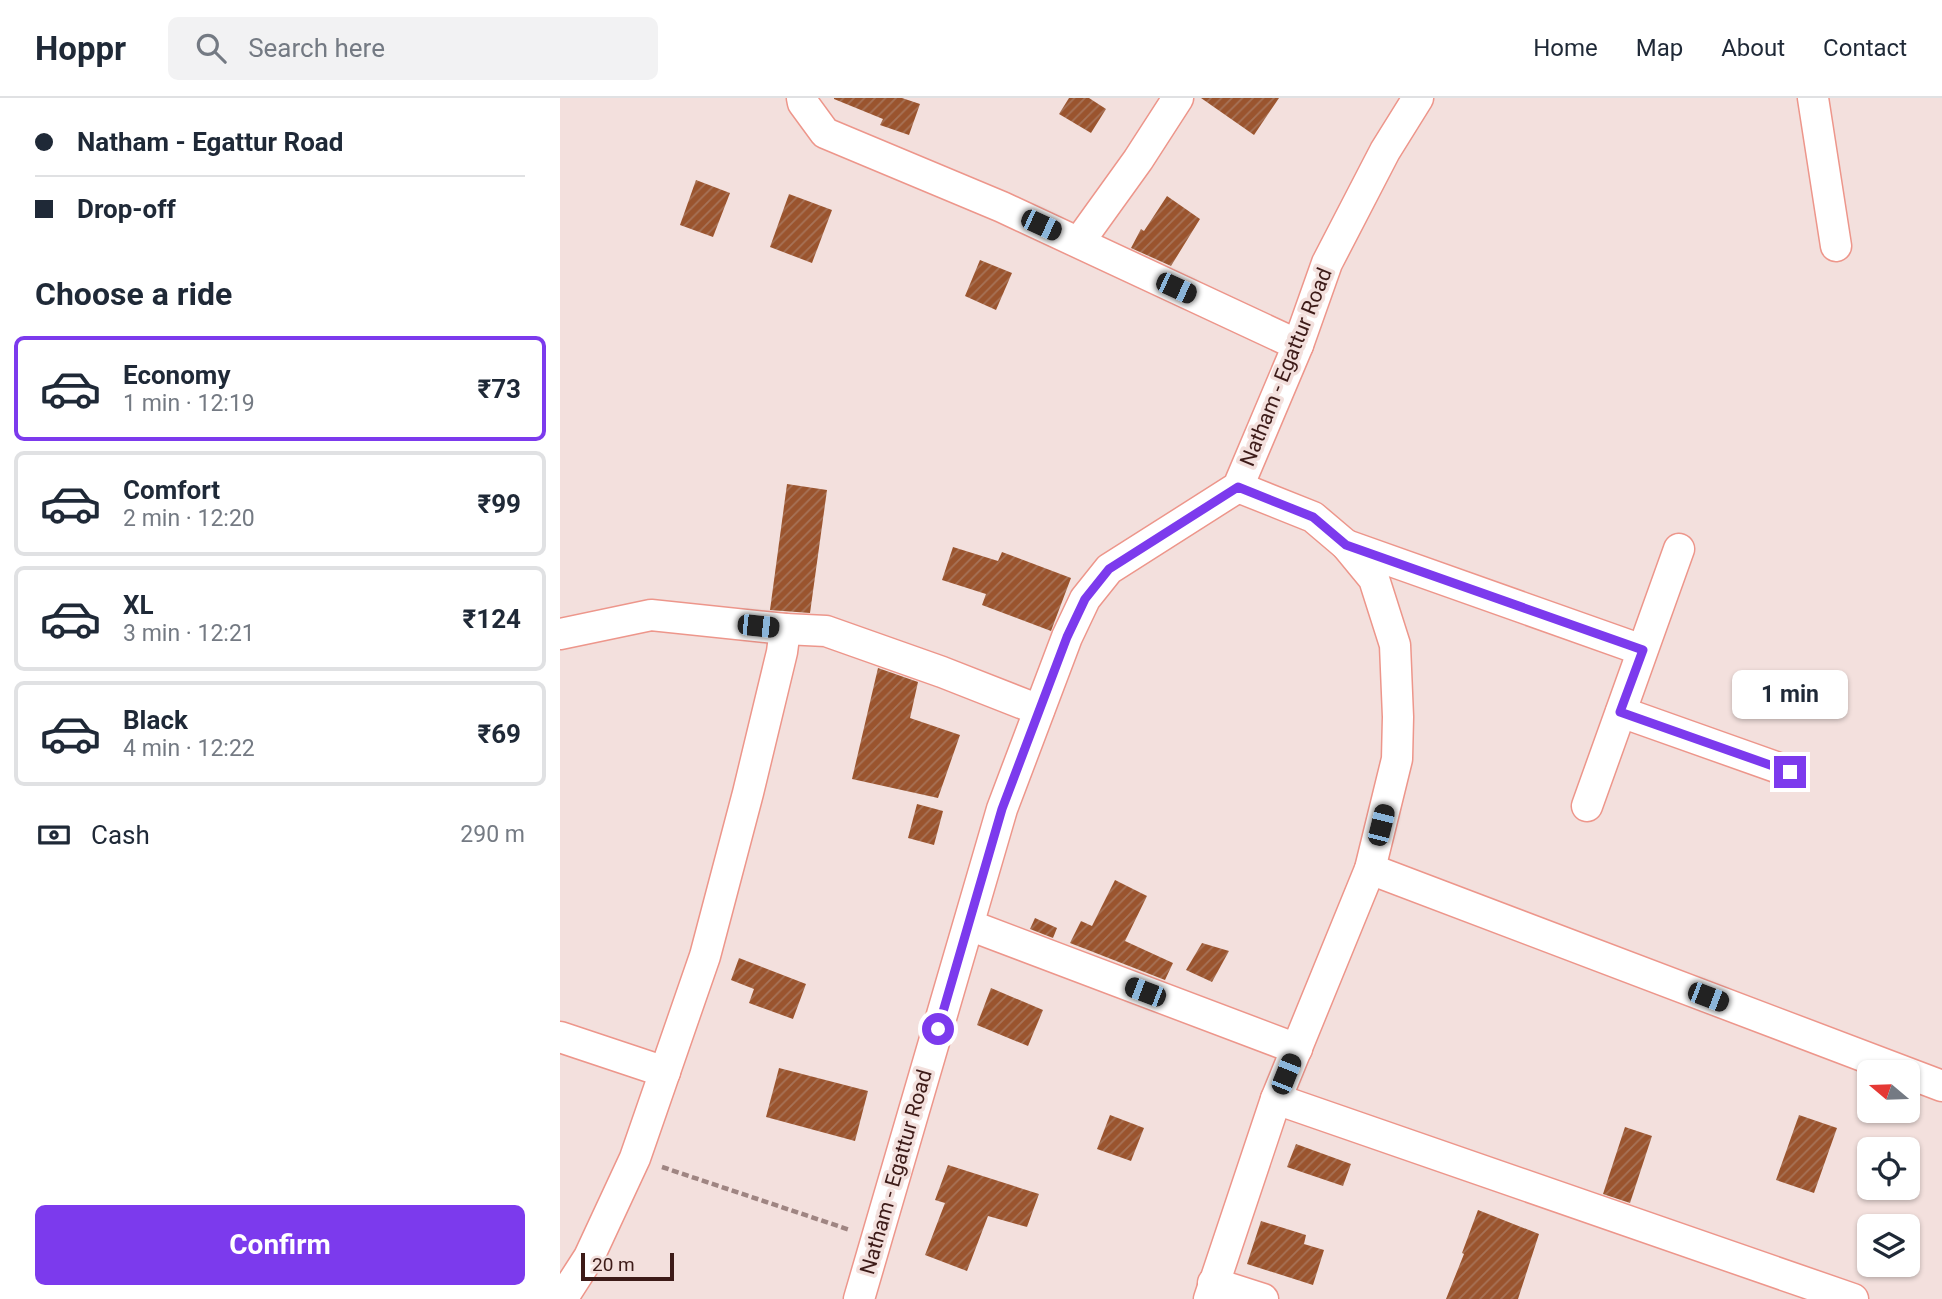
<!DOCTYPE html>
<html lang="en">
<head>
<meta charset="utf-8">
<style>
  :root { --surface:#fff; --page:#f2f2f3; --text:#1f2937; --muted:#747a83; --line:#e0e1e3; --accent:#7c3aed }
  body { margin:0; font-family:Roboto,sans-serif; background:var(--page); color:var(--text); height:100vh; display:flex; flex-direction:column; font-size:26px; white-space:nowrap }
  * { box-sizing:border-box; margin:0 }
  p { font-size:23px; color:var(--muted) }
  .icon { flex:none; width:38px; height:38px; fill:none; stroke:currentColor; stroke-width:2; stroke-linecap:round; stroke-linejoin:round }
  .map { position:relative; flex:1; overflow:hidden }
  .sheet { display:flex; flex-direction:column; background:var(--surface); width:560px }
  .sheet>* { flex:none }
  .banner { display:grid; align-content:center; height:154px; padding:0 35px; background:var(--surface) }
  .needle { width:46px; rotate:289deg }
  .tools { position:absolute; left:1297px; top:962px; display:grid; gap:14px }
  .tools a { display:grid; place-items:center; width:63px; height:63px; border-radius:10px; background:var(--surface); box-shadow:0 2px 5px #0004; font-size:35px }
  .scale { position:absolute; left:21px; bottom:18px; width:93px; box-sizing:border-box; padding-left:7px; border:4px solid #3d1b18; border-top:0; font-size:19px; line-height:24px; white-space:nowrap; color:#3d1b18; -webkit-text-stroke:5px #f3e0dd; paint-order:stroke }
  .end { position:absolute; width:32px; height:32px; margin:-16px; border:9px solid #7c3aed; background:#fff; box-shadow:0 0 0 4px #fff }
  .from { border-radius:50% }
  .bubble { position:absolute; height:49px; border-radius:10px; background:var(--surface); box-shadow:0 2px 5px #0004; font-size:23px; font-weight:700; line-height:49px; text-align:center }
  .car { position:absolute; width:21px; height:42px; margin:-21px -10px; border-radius:9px; box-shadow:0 0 5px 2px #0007; background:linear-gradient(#222 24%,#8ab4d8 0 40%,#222 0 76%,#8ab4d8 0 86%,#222 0) }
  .banner b { display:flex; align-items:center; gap:24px; height:66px; font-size:26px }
  .banner b+b { border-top:2px solid var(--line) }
  .banner i { width:18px; height:18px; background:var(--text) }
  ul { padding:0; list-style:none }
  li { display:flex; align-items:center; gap:21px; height:105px; margin:0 14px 10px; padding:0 21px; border:4px solid var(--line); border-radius:10px }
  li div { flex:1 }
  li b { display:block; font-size:26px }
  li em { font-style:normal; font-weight:700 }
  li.active { border-color:var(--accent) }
  li>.icon { width:63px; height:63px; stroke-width:1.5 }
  h2 { padding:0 35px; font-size:32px; line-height:84px }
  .pay { display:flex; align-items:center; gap:18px; height:77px; padding:0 35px; font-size:26px }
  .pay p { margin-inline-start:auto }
  .cta { display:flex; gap:14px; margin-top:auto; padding:14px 35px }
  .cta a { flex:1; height:80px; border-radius:10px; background:var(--accent); color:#fff; font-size:28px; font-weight:700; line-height:80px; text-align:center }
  header { display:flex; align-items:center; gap:42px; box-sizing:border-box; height:98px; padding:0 35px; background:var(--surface); border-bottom:2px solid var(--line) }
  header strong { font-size:33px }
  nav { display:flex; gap:38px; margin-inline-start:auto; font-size:24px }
  .search { width:490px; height:63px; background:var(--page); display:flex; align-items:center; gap:18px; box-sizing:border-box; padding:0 24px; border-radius:10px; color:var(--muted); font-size:26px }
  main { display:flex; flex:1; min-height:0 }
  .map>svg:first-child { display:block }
  .building { fill:url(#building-hatch) }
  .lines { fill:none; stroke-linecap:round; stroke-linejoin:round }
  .minor-casing { stroke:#ed968b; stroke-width:33 }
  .path { stroke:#9f8582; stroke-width:4.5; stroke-dasharray:7 3.5; stroke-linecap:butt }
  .minor { stroke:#fff; stroke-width:30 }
  .route { stroke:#7c3aed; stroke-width:9 }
  .labels { text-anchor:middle; stroke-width:7; stroke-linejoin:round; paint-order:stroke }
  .street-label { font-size:21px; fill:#3d1b18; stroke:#f3e0dd }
</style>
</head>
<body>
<header>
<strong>Hoppr</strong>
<div class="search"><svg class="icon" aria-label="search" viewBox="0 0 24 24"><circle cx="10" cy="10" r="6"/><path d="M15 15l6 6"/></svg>Search here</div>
<nav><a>Home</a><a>Map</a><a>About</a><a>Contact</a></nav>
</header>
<main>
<section class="sheet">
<div class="banner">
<b><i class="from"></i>Natham - Egattur Road</b>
<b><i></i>Drop-off</b>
</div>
<h2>Choose a ride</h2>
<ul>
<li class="active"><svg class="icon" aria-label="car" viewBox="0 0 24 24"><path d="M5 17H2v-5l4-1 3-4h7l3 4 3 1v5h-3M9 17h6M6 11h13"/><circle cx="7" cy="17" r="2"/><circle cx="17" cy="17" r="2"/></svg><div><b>Economy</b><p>1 min · 12:19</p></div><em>₹73</em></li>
<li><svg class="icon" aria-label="car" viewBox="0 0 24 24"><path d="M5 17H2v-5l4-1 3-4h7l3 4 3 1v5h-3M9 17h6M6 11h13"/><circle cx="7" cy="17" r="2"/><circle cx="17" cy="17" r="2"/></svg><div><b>Comfort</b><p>2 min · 12:20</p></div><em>₹99</em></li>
<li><svg class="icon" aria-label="car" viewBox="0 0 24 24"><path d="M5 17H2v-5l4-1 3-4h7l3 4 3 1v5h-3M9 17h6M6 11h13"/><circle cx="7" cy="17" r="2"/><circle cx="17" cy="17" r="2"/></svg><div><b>XL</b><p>3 min · 12:21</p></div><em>₹124</em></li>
<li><svg class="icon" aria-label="car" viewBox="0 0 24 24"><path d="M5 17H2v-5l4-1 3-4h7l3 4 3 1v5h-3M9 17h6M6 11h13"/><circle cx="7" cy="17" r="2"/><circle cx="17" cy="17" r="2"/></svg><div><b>Black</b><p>4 min · 12:22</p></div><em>₹69</em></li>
</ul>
<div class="pay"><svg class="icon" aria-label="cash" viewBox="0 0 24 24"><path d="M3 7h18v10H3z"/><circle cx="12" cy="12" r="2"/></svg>Cash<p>290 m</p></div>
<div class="cta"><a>Confirm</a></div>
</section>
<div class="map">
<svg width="1382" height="1201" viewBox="0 0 1382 1201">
  <defs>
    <pattern id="building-hatch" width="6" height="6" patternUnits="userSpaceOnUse" patternTransform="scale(1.75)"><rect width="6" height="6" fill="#9a542e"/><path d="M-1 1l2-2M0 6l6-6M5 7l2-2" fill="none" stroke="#a77358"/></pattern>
  </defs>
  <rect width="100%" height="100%" fill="#f3e0dd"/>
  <g class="building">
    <path d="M274,0H342L360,6L349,37L320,27L323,21L274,1Z"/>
    <path d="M509,0H529L546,11L531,35L499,16Z"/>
    <path d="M641,0H719L694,37Z"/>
    <path d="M136,82L170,95L153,139L120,127Z"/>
    <path d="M229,96L272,112L252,165L210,149Z"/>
    <path d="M607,98L640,121L611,168L571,150L581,131L584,133Z"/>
    <path d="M420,162L452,175L436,212L405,198Z"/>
    <path d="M227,386L267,392L250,515L210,512Z"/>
    <path d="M393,449L438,463L442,454L511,480L491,533L422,507L426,496L382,482Z"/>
    <path d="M318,570L358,584L350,620L400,637L378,700L292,681Z"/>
    <path d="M357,706L383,713L374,747L348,740Z"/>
    <path d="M555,782L587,798L565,843L613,865L605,882L510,845L521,823L532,828Z"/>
    <path d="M475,820L497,830L493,840L470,831Z"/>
    <path d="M642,845L669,853L652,884L626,872Z"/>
    <path d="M179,860L246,886L233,921L189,905L194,891L171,882Z"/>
    <path d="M431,890L483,912L468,948L417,927Z"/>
    <path d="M219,970L308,993L295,1043L206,1019Z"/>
    <path d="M550,1017L584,1030L571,1063L537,1051Z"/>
    <path d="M1239,1017L1277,1030L1254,1095L1216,1082Z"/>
    <path d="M1065,1029L1092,1038L1070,1105L1043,1096Z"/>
    <path d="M736,1046L791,1066L783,1088L727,1069Z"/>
    <path d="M388,1067L479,1096L467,1129L428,1118L407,1173L365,1157L385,1105L375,1102Z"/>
    <path d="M918,1112L979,1136L958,1201H886L904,1156L902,1155Z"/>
    <path d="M701,1123L746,1137L744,1146L764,1152L753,1187L687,1166Z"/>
  </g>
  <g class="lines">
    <defs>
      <g id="minor">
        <path d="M242,0L243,5L265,35L442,109L738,247"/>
        <path d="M1253,0L1276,148"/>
        <path d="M519,144L578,62L618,0"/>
        <path d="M786,447L1082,552"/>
        <path d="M0,536L91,517L225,531"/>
        <path d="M1061,614L1230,674"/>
        <path d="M1027,708L1119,451"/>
        <path d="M810,771L1382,988"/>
        <path d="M409,827L737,951"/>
        <path d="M0,939L105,974"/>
        <path d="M716,1001L1293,1201"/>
        <path d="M653,1185L703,1201"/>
        <path d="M2,1201L29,1159L75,1060L145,858L188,695L222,554L225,531L266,533L382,574L479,612"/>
        <path d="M299,1201L442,711L507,539L525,501L549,471L678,389L738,247L767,165L825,53L858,0"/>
        <path d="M649,1201L716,1001L810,771L837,661L838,619L835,547L814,481L786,447L753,419L678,389"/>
      </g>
    </defs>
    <use href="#minor" class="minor-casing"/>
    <path class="path" d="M102,1069L290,1132"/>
    <use href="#minor" class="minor"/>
  </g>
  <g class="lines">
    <path class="route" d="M378,931L442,711L507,539L525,501L549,471L678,389L753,419L786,447L1083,552L1060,614L1230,674"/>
  </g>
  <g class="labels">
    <g class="street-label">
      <text transform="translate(726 269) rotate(-68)" y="7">Natham - Egattur Road</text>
      <text transform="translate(336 1074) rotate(-74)" y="7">Natham - Egattur Road</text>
    </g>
  </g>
</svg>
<div class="tools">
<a><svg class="needle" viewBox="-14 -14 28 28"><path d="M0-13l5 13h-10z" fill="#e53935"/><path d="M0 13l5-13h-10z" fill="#747a83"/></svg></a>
<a><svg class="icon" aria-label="locate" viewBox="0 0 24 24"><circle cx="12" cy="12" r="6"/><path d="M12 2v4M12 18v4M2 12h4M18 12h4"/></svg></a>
<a><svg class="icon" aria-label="layers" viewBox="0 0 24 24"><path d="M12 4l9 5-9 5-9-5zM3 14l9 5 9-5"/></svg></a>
</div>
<div class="scale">20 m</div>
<i class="end from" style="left:378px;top:931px"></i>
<i class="end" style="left:1230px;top:674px"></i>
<div class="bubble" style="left:1172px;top:572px;width:116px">1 min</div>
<i class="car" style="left:481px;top:127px;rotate:115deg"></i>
<i class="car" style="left:616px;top:190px;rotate:115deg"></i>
<i class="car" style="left:198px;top:528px;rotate:96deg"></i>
<i class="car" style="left:821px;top:727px;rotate:14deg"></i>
<i class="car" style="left:585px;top:894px;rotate:291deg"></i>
<i class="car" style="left:1148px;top:899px;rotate:111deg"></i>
<i class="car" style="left:726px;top:976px;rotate:22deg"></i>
</div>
</main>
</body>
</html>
